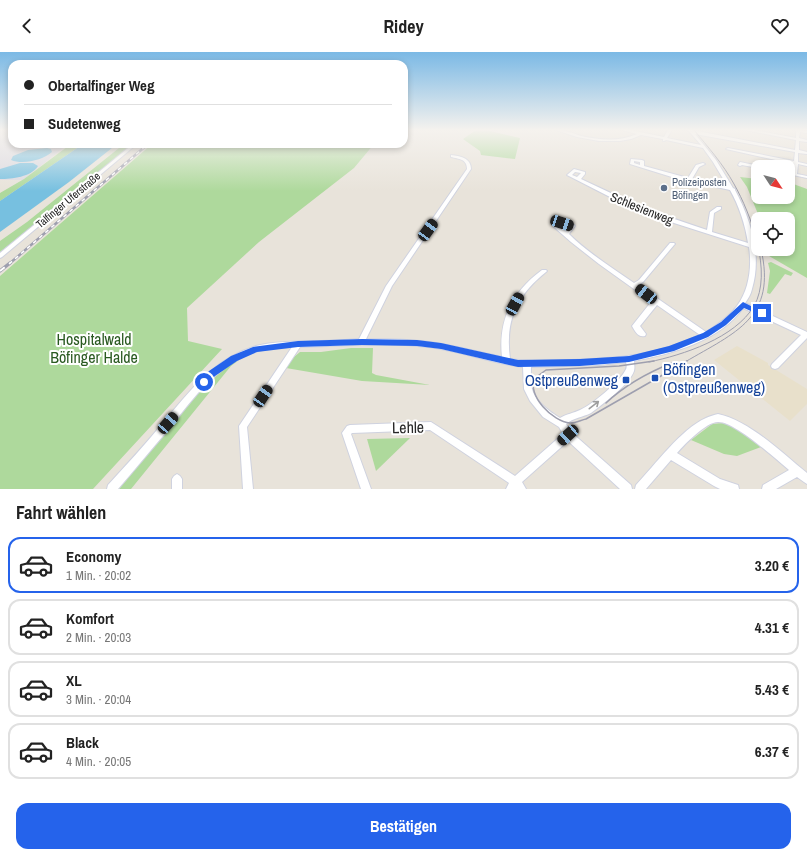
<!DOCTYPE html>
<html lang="de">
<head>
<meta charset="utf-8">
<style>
  :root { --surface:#fff; --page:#f2f2f2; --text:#222; --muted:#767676; --line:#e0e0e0; --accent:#2563eb }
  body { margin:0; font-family:"Archivo Narrow",sans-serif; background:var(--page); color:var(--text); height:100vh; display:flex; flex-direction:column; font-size:15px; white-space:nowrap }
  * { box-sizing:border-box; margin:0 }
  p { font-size:13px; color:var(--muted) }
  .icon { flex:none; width:22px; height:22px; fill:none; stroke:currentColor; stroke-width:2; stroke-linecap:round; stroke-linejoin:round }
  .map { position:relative; height:437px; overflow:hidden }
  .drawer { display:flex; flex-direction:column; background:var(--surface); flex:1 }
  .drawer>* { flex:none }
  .hud { position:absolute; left:8px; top:8px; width:400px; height:88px; border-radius:12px; box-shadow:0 2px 6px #0003; display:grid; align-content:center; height:88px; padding:0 16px; background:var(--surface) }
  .needle { width:26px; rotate:126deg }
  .controls { position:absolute; left:751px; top:108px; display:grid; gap:8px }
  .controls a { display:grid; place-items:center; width:44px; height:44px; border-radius:8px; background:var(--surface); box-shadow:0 2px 6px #0003; font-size:20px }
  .end { position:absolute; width:18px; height:18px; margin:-9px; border:5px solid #2563eb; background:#fff; box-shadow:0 0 0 2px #fff }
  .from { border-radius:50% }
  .car { position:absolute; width:12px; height:24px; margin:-12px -6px; border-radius:5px; box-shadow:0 0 3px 1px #0007; background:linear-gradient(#222 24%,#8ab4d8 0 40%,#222 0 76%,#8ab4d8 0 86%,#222 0) }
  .hud b { display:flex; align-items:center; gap:14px; height:38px; font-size:15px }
  .hud b+b { border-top:1px solid var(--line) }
  .hud i { width:10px; height:10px; background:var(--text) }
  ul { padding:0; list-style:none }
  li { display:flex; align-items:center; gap:12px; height:56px; margin:0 8px 6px; padding:0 8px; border:2px solid var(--line); border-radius:12px }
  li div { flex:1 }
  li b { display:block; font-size:15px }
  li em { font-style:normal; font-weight:700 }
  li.selected { border-color:var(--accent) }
  li>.icon { width:36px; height:36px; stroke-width:1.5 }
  h2 { padding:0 16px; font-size:18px; line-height:48px }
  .primary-button { display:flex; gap:8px; margin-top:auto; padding:8px 16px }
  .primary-button a { flex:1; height:46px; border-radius:12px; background:var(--accent); color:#fff; font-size:16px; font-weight:700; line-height:46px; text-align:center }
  header { display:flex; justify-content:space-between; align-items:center; height:52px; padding:0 16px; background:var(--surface); font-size:18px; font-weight:700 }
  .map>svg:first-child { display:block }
  .industrial { fill:#dcdae1 }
  .education { fill:#e8e0cb }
  .green { fill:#aed99c }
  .water { fill:#77c0e0 }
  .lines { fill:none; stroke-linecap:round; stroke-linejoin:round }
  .minor-casing { stroke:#cfd2df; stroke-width:2 }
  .minor { fill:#fff; fill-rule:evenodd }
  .tram-far1 { stroke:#9e9faf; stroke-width:1 }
  .tram { stroke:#9e9faf; stroke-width:1.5 }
  .rail-far1-casing { stroke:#9e9faf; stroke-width:2.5 }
  .rail-casing { stroke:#9e9faf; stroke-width:3.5 }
  .rail-far1 { stroke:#fff; stroke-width:1.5; stroke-dasharray:4; stroke-linecap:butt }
  .rail { stroke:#fff; stroke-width:2; stroke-dasharray:6; stroke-linecap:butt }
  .oneway { stroke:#9e9e9e }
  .route { fill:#2563eb }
  .service-dot { fill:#5c6f8a; stroke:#fff; stroke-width:1.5 }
  .transit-dot { fill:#1a4fb4; stroke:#fff; stroke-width:1.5 }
  .labels { text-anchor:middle; stroke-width:4; stroke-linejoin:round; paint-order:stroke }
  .far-service-label { font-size:11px; fill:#4e5e75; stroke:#fff; text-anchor:start }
  .far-street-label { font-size:11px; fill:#272727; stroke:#fff }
  .street-label { font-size:13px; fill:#272727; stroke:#fff }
  .near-park-label { font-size:16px; fill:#2a5a21; stroke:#fff }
  .near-transit-label { font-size:16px; fill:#164399; stroke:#fff; text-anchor:start }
  .near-street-label { font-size:16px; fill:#272727; stroke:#fff }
</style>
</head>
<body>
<header><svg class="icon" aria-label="back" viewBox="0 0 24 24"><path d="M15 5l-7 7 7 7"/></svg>Ridey<svg class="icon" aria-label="heart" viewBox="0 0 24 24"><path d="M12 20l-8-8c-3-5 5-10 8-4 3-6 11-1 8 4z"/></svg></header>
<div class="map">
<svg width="807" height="437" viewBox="0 0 807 437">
  <rect width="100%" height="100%" fill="#e8e3da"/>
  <path class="industrial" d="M0,78H12V92H68L23,128H0Z"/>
  <path class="education" d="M737,294L768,311V313L807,337V352L790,369L714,308Z"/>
  <g class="green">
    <path d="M476,78H486L520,86L515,107L481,103L480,99L463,87Z"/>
    <path d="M71,92H83L0,149V141L24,127Z"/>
    <path d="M124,92H134L0,200V189L27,170Z"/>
    <path d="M152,92H374L354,116L259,190L187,256L188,289L222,297L93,437H0V224Z"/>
    <path d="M740,125L758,127V145H788V130L807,137V226L769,204L770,197H788V167H760L747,135Z"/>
    <path d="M771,210L793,221L791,224L785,222L770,242L767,241L770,219L768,211Z"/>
    <path d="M351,296H373L372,321L376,323L430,333L362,329L286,316L294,305L300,300H321Z"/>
    <path d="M239,308L231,314L131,437H119L201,338C211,327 225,312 239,308Z"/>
    <path d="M723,371L737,376L761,395L737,404L724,402L691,388L712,372Z"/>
    <path d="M410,386L376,419L367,387Z"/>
  </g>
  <g class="water">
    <path d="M83,92H117L69,130L0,180V149Z"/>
    <path d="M47,96L51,97L52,100C43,108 23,113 11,108L13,104L28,98Z"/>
    <path d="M20,111H33L38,114C31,125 12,127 0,127V117Z"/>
  </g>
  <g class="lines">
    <defs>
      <g id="minor">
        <path d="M556,78C565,78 573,81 581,84C601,88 619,90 637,82L622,78H630L664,85L668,78H672L667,86L701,93L688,78H692L795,98L796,88L745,78H754L796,86V79L795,78L807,79V81L800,80L799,86L807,88V90L799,89V98L807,100V102L798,101V110L807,112V114L798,112L797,122L807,124V126L788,122V120L793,121L794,112L726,97L728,96L794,109L795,100L695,82L716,108L733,136L735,137V138C751,168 762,204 752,237C751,242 748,247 745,251L807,280V286L778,316L775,317L772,316L771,314L772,312L801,283L743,256C720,289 671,302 634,309C634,312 635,315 634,319C629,333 603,352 591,361C583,365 573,366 566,372L571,380L631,433L632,437H620L568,389L522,430L526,437H506L509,431L430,378L352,381L351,382L371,437H361L342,381L347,374L350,373L431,370L515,424L563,382L559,375L543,365L530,349L524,337L523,315C491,311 460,299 428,295C385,290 343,294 300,295L247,375L253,437H243L239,374L292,295C276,296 259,297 244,304C211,320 190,351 168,378C151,398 135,417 118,437H107L108,433C126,413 145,393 162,372C190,339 213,307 256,294C275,289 294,290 313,289C329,289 344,288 359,287L386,234L467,117C467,107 459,107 451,105V103C460,104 471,106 471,117L392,234L366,287C387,287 408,287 429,290C453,293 478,300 502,305C498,268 512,240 542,218H546L547,219L546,220C516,244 505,269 510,307C530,310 550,309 571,308C618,306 656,304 700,283L657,253L640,274L646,282L645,284C638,286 635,279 632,274L651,250H652L599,212L571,190L554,175L558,170L560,169L574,173L575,174L569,182C588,201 611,215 634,231L639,228L670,191H674L675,192L674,193L643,230L638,233L706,280C717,273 729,265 737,254C749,238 752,215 749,195L674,171L612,146L567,123L574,117L585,120V122L581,127C622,147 663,164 707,178L710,160L717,155H721V157L714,161L712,180L748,191C745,172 739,154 730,138L675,126L630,112L631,107L642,108L644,109V114L688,126L696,113L703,111L705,112L699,115L692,127L728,135L713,110L703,96L666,88L664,89H663V87L641,83L631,87L620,89H599L577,85ZM634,109L640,110V113L634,111ZM575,120L581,121L577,125L572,123ZM561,173L569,175L566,179L560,175ZM626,310C627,314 627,316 625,319C619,330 592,353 580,358C574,361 566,362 560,366C550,360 535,349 532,337C530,331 531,322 531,315L599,313Z"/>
        <path d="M133,92H137L2,205L0,206V201Z"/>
        <path d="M740,110L759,114L761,115H758V116L742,113L740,114L738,113Z"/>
        <path d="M718,362C750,369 782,401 807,421V432L804,430L797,425L776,437H762L763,433L789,418C776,407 734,369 718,370C706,370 685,392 677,401L720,427L738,433L739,437H720L714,434L671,408L646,437H635L636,433C655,413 681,377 706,366C710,364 714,363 718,362Z"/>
        <path d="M177,422L180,424L182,427V437H172V427L174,424Z"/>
      </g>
    </defs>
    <use href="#minor" class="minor-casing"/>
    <use href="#minor" class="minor"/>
    <g class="tram-far1">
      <path d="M649,310C683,303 735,286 754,254C773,221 751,162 734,132C723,112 708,95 694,78"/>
      <path d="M685,310C736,280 777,266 761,197"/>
    </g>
    <g class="tram">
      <path d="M654,309L619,314L546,318L535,326C526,343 553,370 570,371C576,371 581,368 586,367L687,309"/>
      <path d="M606,351C626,332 649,320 674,310"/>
    </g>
    <defs>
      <path id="rail-far1" d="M9,212L148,92"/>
      <path id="rail" d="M0,219L10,211"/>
    </defs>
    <use href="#rail-far1" class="rail-far1-casing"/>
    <use href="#rail" class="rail-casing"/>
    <use href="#rail-far1" class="rail-far1"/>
    <use href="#rail" class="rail"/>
  </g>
  <defs><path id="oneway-shaft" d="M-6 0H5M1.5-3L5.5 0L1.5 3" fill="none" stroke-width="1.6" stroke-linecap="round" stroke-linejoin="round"/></defs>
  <use class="oneway" href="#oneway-shaft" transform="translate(594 353) rotate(-38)"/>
  <linearGradient id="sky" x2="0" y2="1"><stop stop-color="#7bb9e5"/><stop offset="0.56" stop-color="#f5f2ee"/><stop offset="1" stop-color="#f5f2ee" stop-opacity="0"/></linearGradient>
  <rect width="807" height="139" fill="url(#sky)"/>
  <path class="route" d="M743,250L765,261L762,264L744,256L726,273L708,285L674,299L629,310L580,314L518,315L441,297L417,294L362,293L298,295L257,300L237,309L215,324L207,332H201L200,330L209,319L231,304L253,295L298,289L362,287L417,288L441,291L518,308L580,307L629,304L669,294L703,281L721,270Z"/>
  <circle class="service-dot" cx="664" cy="136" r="4"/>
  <g class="transit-dot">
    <rect x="651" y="322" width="8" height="8" rx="2"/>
    <rect x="622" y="324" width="8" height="8" rx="2"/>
  </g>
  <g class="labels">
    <g class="far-service-label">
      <text x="672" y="134">Polizeiposten<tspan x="672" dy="13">Böfingen</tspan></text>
    </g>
    <g class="far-street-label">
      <text transform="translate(68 148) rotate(-40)" y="4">Talfinger Uferstraße</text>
    </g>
    <g class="street-label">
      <text transform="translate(642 156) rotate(22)" y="5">Schlesienweg</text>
    </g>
    <g class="near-park-label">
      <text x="94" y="293">Hospitalwald<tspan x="94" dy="18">Böfinger Halde</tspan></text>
    </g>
    <g class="near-transit-label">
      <text x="663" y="323">Böfingen<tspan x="663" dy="18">(Ostpreußenweg)</tspan></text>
      <text x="618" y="334" text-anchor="end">Ostpreußenweg</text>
    </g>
    <g class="near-street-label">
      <text transform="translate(408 375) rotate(-1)" y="6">Lehle</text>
    </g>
  </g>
</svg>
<div class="controls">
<a><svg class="needle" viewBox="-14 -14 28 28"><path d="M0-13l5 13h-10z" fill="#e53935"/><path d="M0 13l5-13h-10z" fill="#767676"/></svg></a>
<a><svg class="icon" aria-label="locate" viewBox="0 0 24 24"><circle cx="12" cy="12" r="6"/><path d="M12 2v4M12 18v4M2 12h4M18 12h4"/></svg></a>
</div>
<i class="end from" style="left:204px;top:330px"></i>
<i class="end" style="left:762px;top:261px"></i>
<i class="car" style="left:562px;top:171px;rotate:108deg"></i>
<i class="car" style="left:428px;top:178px;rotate:36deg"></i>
<i class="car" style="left:646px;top:242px;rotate:308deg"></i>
<i class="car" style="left:515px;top:252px;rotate:28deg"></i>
<i class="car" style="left:263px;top:344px;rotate:34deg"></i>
<i class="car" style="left:168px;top:371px;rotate:41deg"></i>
<i class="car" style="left:568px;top:383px;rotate:228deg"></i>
<div class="hud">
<b><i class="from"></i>Obertalfinger Weg</b>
<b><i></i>Sudetenweg</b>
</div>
</div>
<section class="drawer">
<h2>Fahrt wählen</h2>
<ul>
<li class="selected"><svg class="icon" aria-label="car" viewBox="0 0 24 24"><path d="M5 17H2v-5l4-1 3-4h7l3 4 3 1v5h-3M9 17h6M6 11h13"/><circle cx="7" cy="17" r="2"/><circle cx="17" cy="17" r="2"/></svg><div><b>Economy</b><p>1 Min. · 20:02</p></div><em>3.20 €</em></li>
<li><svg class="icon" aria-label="car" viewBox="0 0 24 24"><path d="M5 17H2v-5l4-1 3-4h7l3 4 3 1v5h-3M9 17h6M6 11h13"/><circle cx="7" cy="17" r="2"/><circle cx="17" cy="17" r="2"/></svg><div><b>Komfort</b><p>2 Min. · 20:03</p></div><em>4.31 €</em></li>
<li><svg class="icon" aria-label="car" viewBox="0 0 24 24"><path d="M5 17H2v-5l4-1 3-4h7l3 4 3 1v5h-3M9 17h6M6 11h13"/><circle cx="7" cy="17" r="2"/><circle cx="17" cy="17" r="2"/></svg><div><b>XL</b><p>3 Min. · 20:04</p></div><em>5.43 €</em></li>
<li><svg class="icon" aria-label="car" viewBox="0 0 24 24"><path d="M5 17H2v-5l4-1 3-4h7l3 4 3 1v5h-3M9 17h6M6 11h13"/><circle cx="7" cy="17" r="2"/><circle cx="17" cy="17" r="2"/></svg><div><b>Black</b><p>4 Min. · 20:05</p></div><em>6.37 €</em></li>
</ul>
<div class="primary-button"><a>Bestätigen</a></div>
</section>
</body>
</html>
